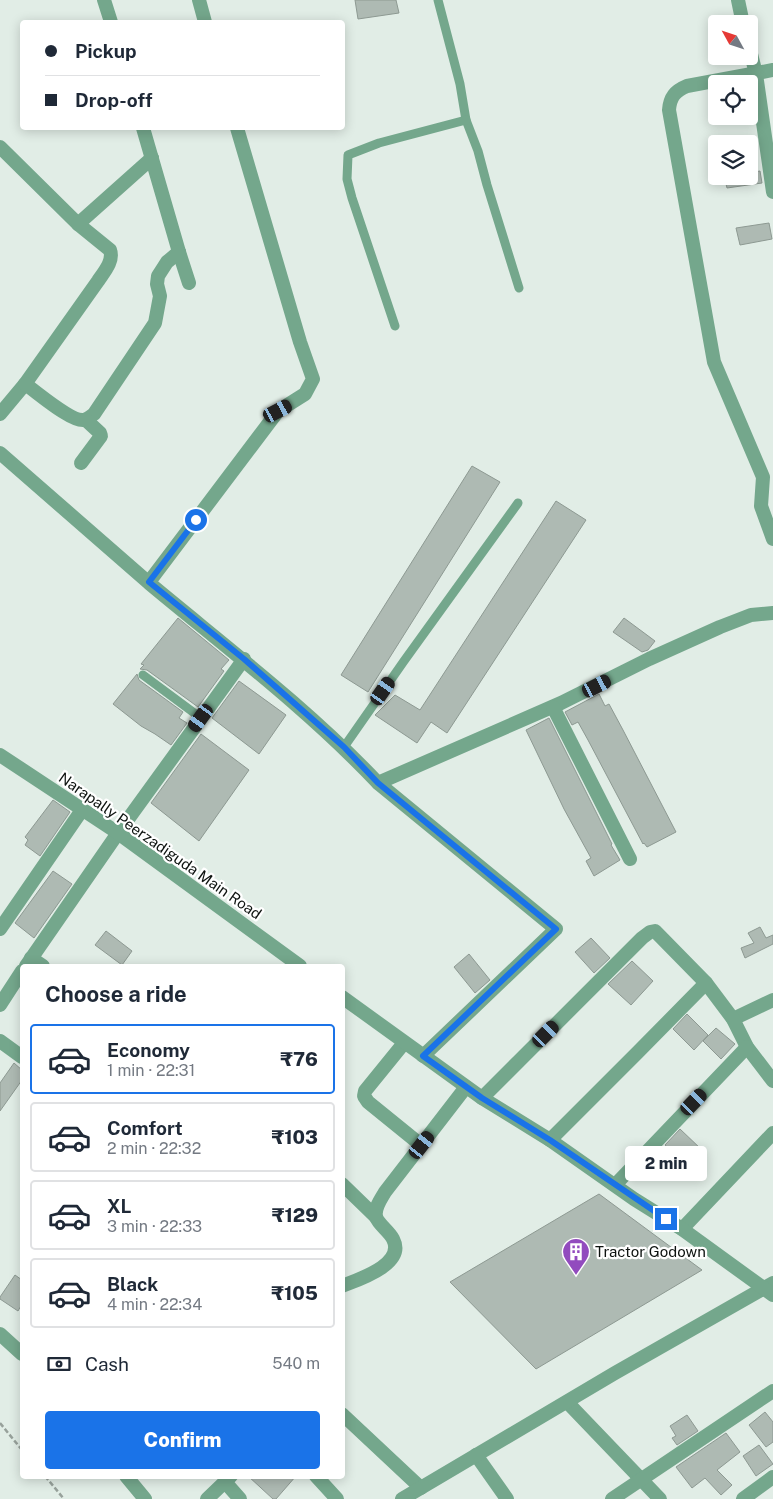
<!DOCTYPE html>
<html lang="en">
<head>
<meta charset="utf-8">
<style>
  :root { --surface:#fff; --page:#f2f2f3; --text:#1f2937; --muted:#747a83; --line:#e0e1e3; --accent:#1a73e8 }
  body { margin:0; font-family:"Public Sans",sans-serif; background:var(--page); color:var(--text); height:100vh; display:flex; flex-direction:column; font-size:19px; white-space:nowrap }
  * { box-sizing:border-box; margin:0 }
  p { font-size:16px; color:var(--muted) }
  .icon { flex:none; width:28px; height:28px; fill:none; stroke:currentColor; stroke-width:2; stroke-linecap:round; stroke-linejoin:round }
  .map { position:relative; flex:1; overflow:hidden }
  .sheet { position:absolute; left:20px; top:964px; width:325px; height:515px; display:flex; flex-direction:column; background:var(--surface); border-radius:5px; box-shadow:0 2px 12px #0003 }
  .sheet>* { flex:none }
  .hud { position:absolute; left:20px; top:20px; width:325px; height:110px; border-radius:5px; box-shadow:0 2px 12px #0003; display:grid; align-content:center; height:110px; padding:0 25px; background:var(--surface) }
  .needle { width:32px; rotate:310deg }
  .buttons { position:absolute; left:708px; top:15px; display:grid; gap:10px }
  .buttons a { display:grid; place-items:center; width:50px; height:50px; border-radius:5px; background:var(--surface); box-shadow:0 2px 12px #0003; font-size:25px }
  .end { position:absolute; width:22px; height:22px; margin:-11px; border:6px solid #1a73e8; background:#fff; box-shadow:0 0 0 2px #fff }
  .from { border-radius:50% }
  .bubble { position:absolute; height:35px; border-radius:5px; background:var(--surface); box-shadow:0 2px 12px #0003; font-size:16px; font-weight:800; line-height:35px; text-align:center }
  .car { position:absolute; width:15px; height:30px; margin:-15px -8px; border-radius:6px; box-shadow:0 0 4px 1px #0007; background:linear-gradient(#222 24%,#8ab4d8 0 40%,#222 0 76%,#8ab4d8 0 86%,#222 0) }
  .hud b { display:flex; align-items:center; gap:18px; height:48px; font-size:19px }
  .hud b+b { border-top:1px solid var(--line) }
  .hud i { width:12px; height:12px; background:var(--text) }
  ul { padding:0; list-style:none }
  li { display:flex; align-items:center; gap:15px; height:70px; margin:0 10px 8px; padding:0 15px; border:2px solid var(--line); border-radius:5px }
  li div { flex:1 }
  li b { display:block; font-size:19px }
  li em { font-style:normal; font-weight:800 }
  li.on { border-color:var(--accent) }
  li>.icon { width:45px; height:45px; stroke-width:1.5 }
  h2 { padding:0 25px; font-size:22px; line-height:60px }
  .pay { display:flex; align-items:center; gap:12px; height:55px; padding:0 25px; font-size:19px }
  .pay p { margin-inline-start:auto }
  .primary-button { display:flex; gap:10px; margin-top:auto; padding:10px 25px }
  .primary-button a { flex:1; height:58px; border-radius:5px; background:var(--accent); color:#fff; font-size:20px; font-weight:800; line-height:58px; text-align:center }
  .map>svg:first-child { display:block }
  .building { fill:#aebab3; stroke:#8d9992 }
  .lines { fill:none; stroke-linecap:round; stroke-linejoin:round }
  .path { stroke:#97a19b; stroke-width:2.5; stroke-dasharray:5 2.5; stroke-linecap:butt }
  .service { stroke:#74a78c; stroke-width:9 }
  .minor { stroke:#74a78c; stroke-width:14 }
  .tertiary { stroke:#74a78c; stroke-width:14 }
  .route { stroke:#1a73e8; stroke-width:6 }
  .labels { text-anchor:middle; stroke-width:4.5; stroke-linejoin:round; paint-order:stroke }
  .street-label { font-size:15px; fill:#0d120f; stroke:#fff }
  .poi-label { font-size:15px; fill:#0d120f; stroke:#fff; text-anchor:start }
</style>
</head>
<body>
<div class="map">
<svg width="773" height="1499" viewBox="0 0 773 1499">
  <rect width="100%" height="100%" fill="#e1ede6"/>
  <g class="building">
    <path d="M355,0H396L399,13L358,19Z"/>
    <path d="M760,171L762,183L727,188L724,176H749V173Z"/>
    <path d="M769,223L772,239L740,245L736,228Z"/>
    <path d="M472,466L500,482L368,692L341,675Z"/>
    <path d="M556,501L586,520L447,733L431,722L417,743L375,715L395,695L420,710Z"/>
    <path d="M178,618L229,660L221,669L224,671L198,707L147,670L140,669L144,665L141,664Z"/>
    <path d="M624,618L655,641L648,650L642,652L613,632Z"/>
    <path d="M137,674L139,680L183,712L179,718L187,723L171,745L155,734L141,726L113,704Z"/>
    <path d="M239,681L286,715L259,754L212,718Z"/>
    <path d="M599,694L605,706L609,704L623,730L676,832L647,847L644,843L643,844L588,740L578,722L572,725L565,712Z"/>
    <path d="M549,718L612,844L611,845L620,860L594,876L586,861L591,858L564,809L526,730Z"/>
    <path d="M201,734L249,770L199,841L151,803Z"/>
    <path d="M53,800L70,812L40,856L25,845L28,840L25,837Z"/>
    <path d="M53,871L72,884L34,938L15,923Z"/>
    <path d="M760,927L766,938L773,935V944L745,958L741,948L754,943L748,933Z"/>
    <path d="M106,931L132,951L122,965L95,945Z"/>
    <path d="M591,938L610,958L594,973L575,952Z"/>
    <path d="M469,954L490,980L475,993L454,967Z"/>
    <path d="M632,961L653,981L631,1005L608,984Z"/>
    <path d="M687,1014L708,1035L694,1050L673,1029Z"/>
    <path d="M716,1028L735,1044L721,1059L703,1041Z"/>
    <path d="M14,1063L22,1070V1080L0,1111V1083Z"/>
    <path d="M680,1129L702,1150L687,1165L665,1145Z"/>
    <path d="M599,1194L702,1270L536,1369L450,1282Z"/>
    <path d="M15,1275L22,1280V1304L18,1311L0,1299V1297Z"/>
    <path d="M765,1412L773,1422V1442L766,1447L749,1425Z"/>
    <path d="M687,1415L698,1431L677,1445L672,1438L676,1436L670,1426Z"/>
    <path d="M726,1433L740,1452L717,1470L732,1485L721,1495L705,1478L692,1488L676,1467Z"/>
    <path d="M759,1445L773,1464L756,1476L743,1456Z"/>
    <path d="M248,1476H296L276,1499H273Z"/>
  </g>
  <g class="lines">
    <g class="path">
      <path d="M0,1423L22,1450"/>
      <path d="M45,1476L64,1499"/>
    </g>
    <g class="service">
      <path d="M438,0L460,84L466,120L478,151L487,185L519,288"/>
      <path d="M395,326L352,198L347,179L348,155L379,143L466,120"/>
      <path d="M143,675L201,718"/>
      <path d="M344,747L404,661L518,503"/>
    </g>
    <g class="minor">
      <path d="M104,0L111,22"/>
      <path d="M199,0L205,22"/>
      <path d="M738,0L743,24"/>
      <path d="M749,46L756,74L773,192"/>
      <path d="M773,70L687,86C675,91 670,97 669,110L714,362L763,477L761,506L773,539"/>
      <path d="M143,128L179,252L189,283"/>
      <path d="M0,147L78,224L110,250C114,261 104,272 98,281L25,384L0,414"/>
      <path d="M78,224L152,158"/>
      <path d="M25,384C37,392 71,422 84,420C88,419 91,416 94,414L155,323L160,296L157,284L158,276L167,262L179,252"/>
      <path d="M0,453C50,496 99,540 149,583C227,648 308,709 378,783L561,703L649,659L720,627L751,615L773,613"/>
      <path d="M81,463L101,436L100,433L86,420"/>
      <path d="M149,582L278,411L305,394L313,379L300,342L237,128"/>
      <path d="M553,707L630,859"/>
      <path d="M378,783L556,929L423,1056"/>
      <path d="M0,929L82,810"/>
      <path d="M31,958L43,966"/>
      <path d="M26,966L118,833L244,659"/>
      <path d="M0,1005L22,971"/>
      <path d="M733,1019L773,1000"/>
      <path d="M0,1041L22,1057"/>
      <path d="M404,1043L365,1091L364,1096L368,1102L421,1145"/>
      <path d="M482,1098L642,938L650,932L655,931L706,983L733,1019L747,1047L773,1081"/>
      <path d="M550,1140L638,1052L706,983"/>
      <path d="M342,1184L376,1217"/>
      <path d="M615,1185L747,1047"/>
      <path d="M682,1229L773,1133"/>
      <path d="M342,1286C360,1279 406,1264 393,1239C389,1231 379,1225 376,1217C374,1208 381,1199 385,1192L466,1087"/>
      <path d="M0,1334L22,1354"/>
      <path d="M567,1402L660,1499"/>
      <path d="M342,1414L421,1488"/>
      <path d="M476,1455L507,1499"/>
      <path d="M126,1476L145,1499"/>
      <path d="M316,1476L337,1499"/>
      <path d="M225,1482L240,1499"/>
      <path d="M207,1499L231,1476"/>
      <path d="M402,1499L615,1373L773,1283"/>
      <path d="M612,1499L773,1391"/>
      <path d="M743,1499L773,1477"/>
    </g>
    <g class="tertiary">
      <path d="M0,755L118,833L300,966"/>
      <path d="M342,997L482,1098L550,1140L634,1199L682,1229L773,1295"/>
    </g>
  </g>
  <g class="lines">
    <path class="route" d="M196,520L149,582L244,659L344,747L378,783L556,929L423,1056L482,1098L550,1140L666,1219"/>
  </g>
  <defs>
    <symbol id="building-pin" viewBox="-11 -11 22 30"><path d="M0 17L-7.5 6A9.5 9.5 0 1 1 7.5 6Z" fill="#924bbe" stroke="#fff"/><path d="M-4-6H4V6H1V3H-1V6H-4ZM-2.5-4.3h1.7v1.8h-1.7ZM.8-4.3h1.7v1.8H.8ZM-2.5-1h1.7V.8h-1.7ZM.8-1h1.7V.8H.8Z" fill="#fff"/></symbol>
  </defs>
  <g fill-rule="evenodd">
    <use href="#building-pin" x="560" y="1236" width="32" height="43"/>
  </g>
  <g class="labels">
    <g class="street-label">
      <text transform="translate(160 846) rotate(35)" y="5">Narapally Peerzadiguda Main Road</text>
    </g>
    <g class="poi-label">
      <text x="595" y="1257">Tractor Godown</text>
    </g>
  </g>
</svg>
<div class="buttons">
<a><svg class="needle" viewBox="-14 -14 28 28"><path d="M0-13l5 13h-10z" fill="#e53935"/><path d="M0 13l5-13h-10z" fill="#747a83"/></svg></a>
<a><svg class="icon" aria-label="locate" viewBox="0 0 24 24"><circle cx="12" cy="12" r="6"/><path d="M12 2v4M12 18v4M2 12h4M18 12h4"/></svg></a>
<a><svg class="icon" aria-label="layers" viewBox="0 0 24 24"><path d="M12 4l9 5-9 5-9-5zM3 14l9 5 9-5"/></svg></a>
</div>
<i class="end from" style="left:196px;top:520px"></i>
<i class="end" style="left:666px;top:1219px"></i>
<div class="bubble" style="left:625px;top:1146px;width:82px">2 min</div>
<i class="car" style="left:278px;top:411px;rotate:62deg"></i>
<i class="car" style="left:597px;top:686px;rotate:63deg"></i>
<i class="car" style="left:383px;top:691px;rotate:35deg"></i>
<i class="car" style="left:201px;top:718px;rotate:216deg"></i>
<i class="car" style="left:546px;top:1034px;rotate:45deg"></i>
<i class="car" style="left:694px;top:1102px;rotate:44deg"></i>
<i class="car" style="left:422px;top:1145px;rotate:38deg"></i>
<div class="hud">
<b><i class="from"></i>Pickup</b>
<b><i></i>Drop-off</b>
</div>
<section class="sheet">
<h2>Choose a ride</h2>
<ul>
<li class="on"><svg class="icon" aria-label="car" viewBox="0 0 24 24"><path d="M5 17H2v-5l4-1 3-4h7l3 4 3 1v5h-3M9 17h6M6 11h13"/><circle cx="7" cy="17" r="2"/><circle cx="17" cy="17" r="2"/></svg><div><b>Economy</b><p>1 min · 22:31</p></div><em>₹76</em></li>
<li><svg class="icon" aria-label="car" viewBox="0 0 24 24"><path d="M5 17H2v-5l4-1 3-4h7l3 4 3 1v5h-3M9 17h6M6 11h13"/><circle cx="7" cy="17" r="2"/><circle cx="17" cy="17" r="2"/></svg><div><b>Comfort</b><p>2 min · 22:32</p></div><em>₹103</em></li>
<li><svg class="icon" aria-label="car" viewBox="0 0 24 24"><path d="M5 17H2v-5l4-1 3-4h7l3 4 3 1v5h-3M9 17h6M6 11h13"/><circle cx="7" cy="17" r="2"/><circle cx="17" cy="17" r="2"/></svg><div><b>XL</b><p>3 min · 22:33</p></div><em>₹129</em></li>
<li><svg class="icon" aria-label="car" viewBox="0 0 24 24"><path d="M5 17H2v-5l4-1 3-4h7l3 4 3 1v5h-3M9 17h6M6 11h13"/><circle cx="7" cy="17" r="2"/><circle cx="17" cy="17" r="2"/></svg><div><b>Black</b><p>4 min · 22:34</p></div><em>₹105</em></li>
</ul>
<div class="pay"><svg class="icon" aria-label="cash" viewBox="0 0 24 24"><path d="M3 7h18v10H3z"/><circle cx="12" cy="12" r="2"/></svg>Cash<p>540 m</p></div>
<div class="primary-button"><a>Confirm</a></div>
</section>
</div>
</body>
</html>
